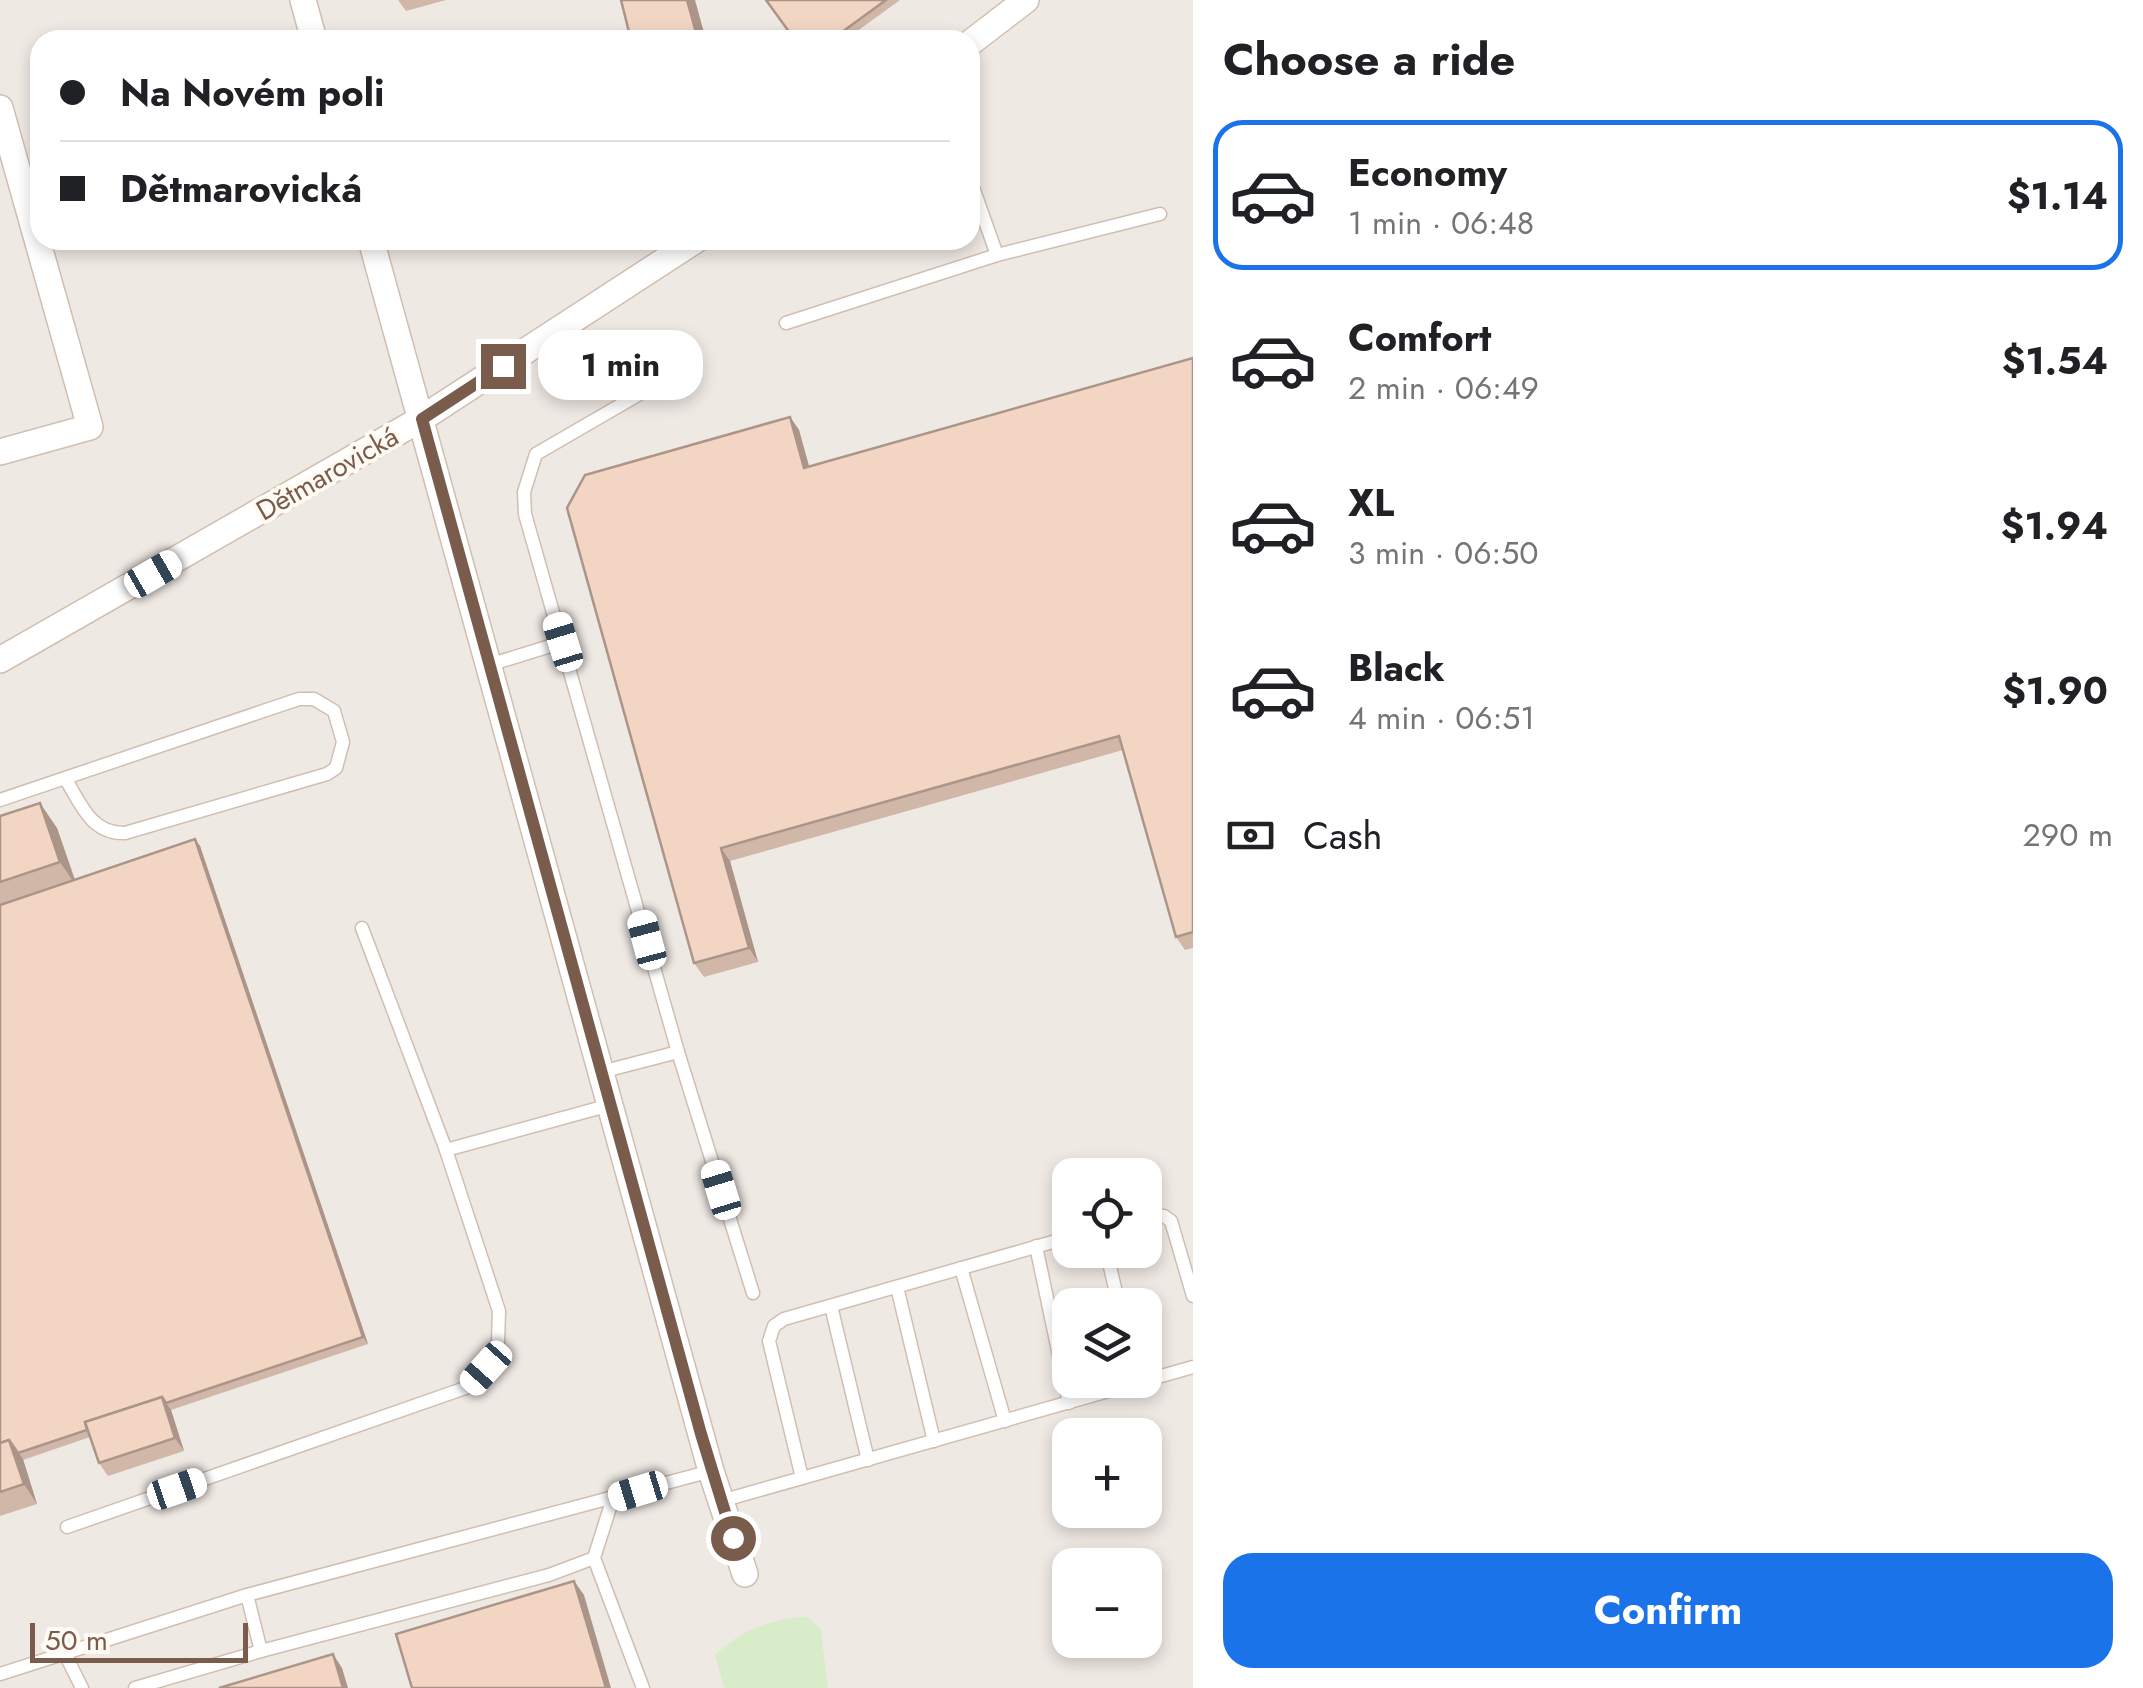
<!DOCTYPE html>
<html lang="en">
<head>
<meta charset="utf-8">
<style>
  :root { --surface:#fff; --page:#f6f6f6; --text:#202124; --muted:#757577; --line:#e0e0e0; --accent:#1a73e8 }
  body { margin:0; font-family:Jost,sans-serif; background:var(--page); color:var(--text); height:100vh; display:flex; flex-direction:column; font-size:38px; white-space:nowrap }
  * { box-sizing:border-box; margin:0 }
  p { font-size:32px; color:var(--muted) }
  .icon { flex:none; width:55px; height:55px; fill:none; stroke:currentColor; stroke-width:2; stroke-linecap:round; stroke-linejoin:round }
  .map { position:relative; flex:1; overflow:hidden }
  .panel { display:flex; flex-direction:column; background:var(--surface); width:950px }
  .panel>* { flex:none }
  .banner { position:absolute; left:30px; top:30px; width:950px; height:220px; border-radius:30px; box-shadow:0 5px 15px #0003; display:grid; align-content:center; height:220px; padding:0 30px; background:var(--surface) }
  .buttons { position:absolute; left:1052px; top:1158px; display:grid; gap:20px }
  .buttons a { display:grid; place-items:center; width:110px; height:110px; border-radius:20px; background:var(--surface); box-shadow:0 5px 15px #0003; font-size:50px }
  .scale { position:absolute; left:30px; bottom:25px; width:218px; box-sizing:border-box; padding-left:10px; border:5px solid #7a5c4d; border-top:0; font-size:28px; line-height:35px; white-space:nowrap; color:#7a5c4d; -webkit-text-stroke:8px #fffaf3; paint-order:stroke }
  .end { position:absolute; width:45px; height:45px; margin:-22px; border:12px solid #7a5c4d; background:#fff; box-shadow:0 0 0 5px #fff }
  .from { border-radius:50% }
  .bubble { position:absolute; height:70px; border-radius:30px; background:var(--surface); box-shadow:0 5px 15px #0003; font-size:32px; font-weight:700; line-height:70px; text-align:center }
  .car { position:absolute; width:30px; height:60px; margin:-30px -15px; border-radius:12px; box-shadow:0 0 8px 2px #0007; background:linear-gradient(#fff 24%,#345 0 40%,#fff 0 76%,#345 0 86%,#fff 0) }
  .banner b { display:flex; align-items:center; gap:35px; height:95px; font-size:38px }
  .banner b+b { border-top:2px solid var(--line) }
  .banner i { width:25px; height:25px; background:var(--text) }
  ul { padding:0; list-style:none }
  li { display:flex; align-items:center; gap:30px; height:150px; margin:0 20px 15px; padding:0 10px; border:5px solid transparent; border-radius:30px }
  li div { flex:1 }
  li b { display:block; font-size:38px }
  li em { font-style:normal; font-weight:700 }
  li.selected { border-color:var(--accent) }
  li>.icon { width:90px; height:90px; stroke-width:1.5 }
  h2 { padding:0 30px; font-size:45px; line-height:120px }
  .pay { display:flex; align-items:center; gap:25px; height:110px; padding:0 30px; font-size:38px }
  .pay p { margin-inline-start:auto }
  .action { display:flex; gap:20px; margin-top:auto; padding:20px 30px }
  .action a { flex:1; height:115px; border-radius:30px; background:var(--accent); color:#fff; font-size:40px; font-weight:700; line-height:115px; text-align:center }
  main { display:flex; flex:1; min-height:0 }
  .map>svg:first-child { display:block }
  .industrial { fill:#efe9e4; fill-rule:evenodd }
  .green { fill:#d8ecc9 }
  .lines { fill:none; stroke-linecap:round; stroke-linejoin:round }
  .service-casing { stroke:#d1beb0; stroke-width:15 }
  .minor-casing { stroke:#d1beb0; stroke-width:28 }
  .service { stroke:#fff; stroke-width:12 }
  .minor { stroke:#fff; stroke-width:25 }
  .wall { fill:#d1b7a8 }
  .shaded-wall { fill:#aa9588 }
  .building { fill:#f3d5c3; stroke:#aa9588; stroke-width:2.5 }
  .route { stroke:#7a5c4d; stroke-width:12 }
  .labels { text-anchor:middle; stroke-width:8; stroke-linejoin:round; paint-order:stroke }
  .street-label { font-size:28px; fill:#7a5c4d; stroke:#fffaf3 }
</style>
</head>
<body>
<main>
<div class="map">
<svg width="1193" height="1688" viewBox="0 0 1193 1688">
  <rect width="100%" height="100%" fill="#fdf6ec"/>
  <path class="industrial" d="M0,0H1193V1688H828L821,1629L716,1655L724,1688H0ZM40,40H970V240H40ZM1070,1175H1145V1250H1070ZM1070,1305H1145V1380H1070ZM1070,1435H1145V1510H1070ZM1070,1565H1145V1640H1070Z"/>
  <path class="green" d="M807,1616L821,1629L828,1688H724L715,1655C747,1626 765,1622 807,1616Z"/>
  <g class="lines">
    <defs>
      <g id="service">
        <path d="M970,179L997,255"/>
        <path d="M786,323L997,255L1160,214"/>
        <path d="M674,374L536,454L524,492L525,514L678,1052L753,1293"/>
        <path d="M489,665L563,642"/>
        <path d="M0,800L299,699H314L334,711L343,742L336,768L327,774L125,833C91,834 81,804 65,778"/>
        <path d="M601,1072L678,1052"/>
        <path d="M446,1150L610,1105"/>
        <path d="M1145,1215L1164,1216L1171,1221L1193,1296"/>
        <path d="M1070,1237L784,1319L774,1326L769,1341L802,1478L1193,1367"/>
        <path d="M1036,1246L1069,1403"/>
        <path d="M1106,1250L1119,1305"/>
        <path d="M961,1268L1005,1421"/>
        <path d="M897,1287L934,1441"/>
        <path d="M831,1306L868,1460"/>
        <path d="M613,1498L594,1558L643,1688"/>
        <path d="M721,1501L802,1478"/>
        <path d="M67,1527L471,1386L486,1368L498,1342L499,1311L446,1150L362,928"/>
        <path d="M247,1595L261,1651"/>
        <path d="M65,1654L82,1688"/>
        <path d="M0,1674L247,1595L711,1471"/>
        <path d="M135,1688L261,1651L549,1575L594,1558"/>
      </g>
      <g id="minor">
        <path d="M303,0L314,40"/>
        <path d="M970,43L1026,0"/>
        <path d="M0,108L90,427L0,452"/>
        <path d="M371,240L711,1471L745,1574"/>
        <path d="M0,660L421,419L696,240"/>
      </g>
    </defs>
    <use href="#service" class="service-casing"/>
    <use href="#minor" class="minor-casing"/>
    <use href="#service" class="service"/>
    <use href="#minor" class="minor"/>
  </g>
  <g class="wall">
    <path d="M398,0H446L406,11Z"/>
    <path d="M766,0H900L845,40H795Z"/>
    <path d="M1193,358V948L1185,950L1176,937L1123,750L730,861L758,962L704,977L694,963L790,417L799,430L809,466Z"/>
    <path d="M0,816L57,828L75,879L200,846L368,1344L171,1410L184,1451L108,1476L99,1463L90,1437L23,1460L37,1504L0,1516Z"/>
  </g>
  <g class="shaded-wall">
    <path d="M687,0H695L706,40H698Z"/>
    <path d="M790,417L799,430L813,481L804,468Z"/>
    <path d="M40,803L57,828L77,887L60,862Z"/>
    <path d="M195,839L200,846L368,1344L363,1337Z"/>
    <path d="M721,848L730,861L758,962L749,948Z"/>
    <path d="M162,1397L171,1410L184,1451L175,1438Z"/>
    <path d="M9,1440L23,1459L37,1504L24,1484Z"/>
    <path d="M574,1581L584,1595L611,1688H606Z"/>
    <path d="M333,1654L342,1668L348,1688H343Z"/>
  </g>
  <g class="building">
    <path d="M621,0H687L698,40H631Z"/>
    <path d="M766,0H886L831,40H795Z"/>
    <path d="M1193,358V932L1176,937L1119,736L721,848L749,948L694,963L567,508L585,475L790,417L804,468Z"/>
    <path d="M40,803L60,862L0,882V816Z"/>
    <path d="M195,839L363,1337L166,1403L162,1397L85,1422L87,1430L18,1453L9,1440L0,1443V905Z"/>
    <path d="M162,1397L175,1438L99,1463L85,1422Z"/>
    <path d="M9,1440L24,1484L0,1492V1443Z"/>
    <path d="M574,1581L606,1688H412L396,1634Z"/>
    <path d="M333,1654L343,1688H219Z"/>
  </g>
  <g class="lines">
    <path class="route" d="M503,366L422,419L701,1434L733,1538"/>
  </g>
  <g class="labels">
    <g class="street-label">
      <text transform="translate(327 473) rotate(-30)" y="10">Dětmarovická</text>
    </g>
  </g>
</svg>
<div class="buttons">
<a><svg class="icon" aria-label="locate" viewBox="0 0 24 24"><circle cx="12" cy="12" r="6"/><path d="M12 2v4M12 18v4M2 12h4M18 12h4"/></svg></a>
<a><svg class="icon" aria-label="layers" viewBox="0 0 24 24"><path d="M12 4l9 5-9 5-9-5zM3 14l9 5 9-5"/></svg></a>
<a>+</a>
<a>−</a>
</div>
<div class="scale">50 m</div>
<i class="end from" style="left:733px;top:1538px"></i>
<i class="end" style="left:503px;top:366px"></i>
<div class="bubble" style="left:538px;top:330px;width:165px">1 min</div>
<i class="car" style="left:153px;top:574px;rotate:60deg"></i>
<i class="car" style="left:563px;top:642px;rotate:343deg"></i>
<i class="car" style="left:647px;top:940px;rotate:345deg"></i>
<i class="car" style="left:721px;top:1190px;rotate:343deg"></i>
<i class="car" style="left:486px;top:1368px;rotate:222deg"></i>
<i class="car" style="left:177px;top:1489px;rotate:71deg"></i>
<i class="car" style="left:638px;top:1491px;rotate:253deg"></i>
<div class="banner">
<b><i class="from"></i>Na Novém poli</b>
<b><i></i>Dětmarovická</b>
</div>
</div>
<section class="panel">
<h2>Choose a ride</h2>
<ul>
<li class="selected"><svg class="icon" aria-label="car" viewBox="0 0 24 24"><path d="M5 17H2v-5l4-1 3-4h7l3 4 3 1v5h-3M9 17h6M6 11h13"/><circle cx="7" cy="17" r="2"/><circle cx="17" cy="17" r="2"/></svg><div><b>Economy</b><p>1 min · 06:48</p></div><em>$1.14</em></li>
<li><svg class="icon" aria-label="car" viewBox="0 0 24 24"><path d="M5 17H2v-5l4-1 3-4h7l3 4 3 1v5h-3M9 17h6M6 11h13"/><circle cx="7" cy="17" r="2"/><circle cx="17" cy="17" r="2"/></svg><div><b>Comfort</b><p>2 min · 06:49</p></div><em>$1.54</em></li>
<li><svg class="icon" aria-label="car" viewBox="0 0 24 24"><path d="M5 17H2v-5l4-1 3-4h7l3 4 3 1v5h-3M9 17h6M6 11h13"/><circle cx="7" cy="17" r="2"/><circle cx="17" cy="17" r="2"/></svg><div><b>XL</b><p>3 min · 06:50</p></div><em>$1.94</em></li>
<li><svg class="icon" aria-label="car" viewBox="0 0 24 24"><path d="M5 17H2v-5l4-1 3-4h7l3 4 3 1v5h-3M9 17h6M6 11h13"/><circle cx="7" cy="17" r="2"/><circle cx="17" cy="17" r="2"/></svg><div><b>Black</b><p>4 min · 06:51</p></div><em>$1.90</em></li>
</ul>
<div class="pay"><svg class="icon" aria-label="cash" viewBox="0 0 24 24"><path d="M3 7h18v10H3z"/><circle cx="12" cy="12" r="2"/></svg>Cash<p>290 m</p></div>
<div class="action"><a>Confirm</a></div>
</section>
</main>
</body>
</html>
